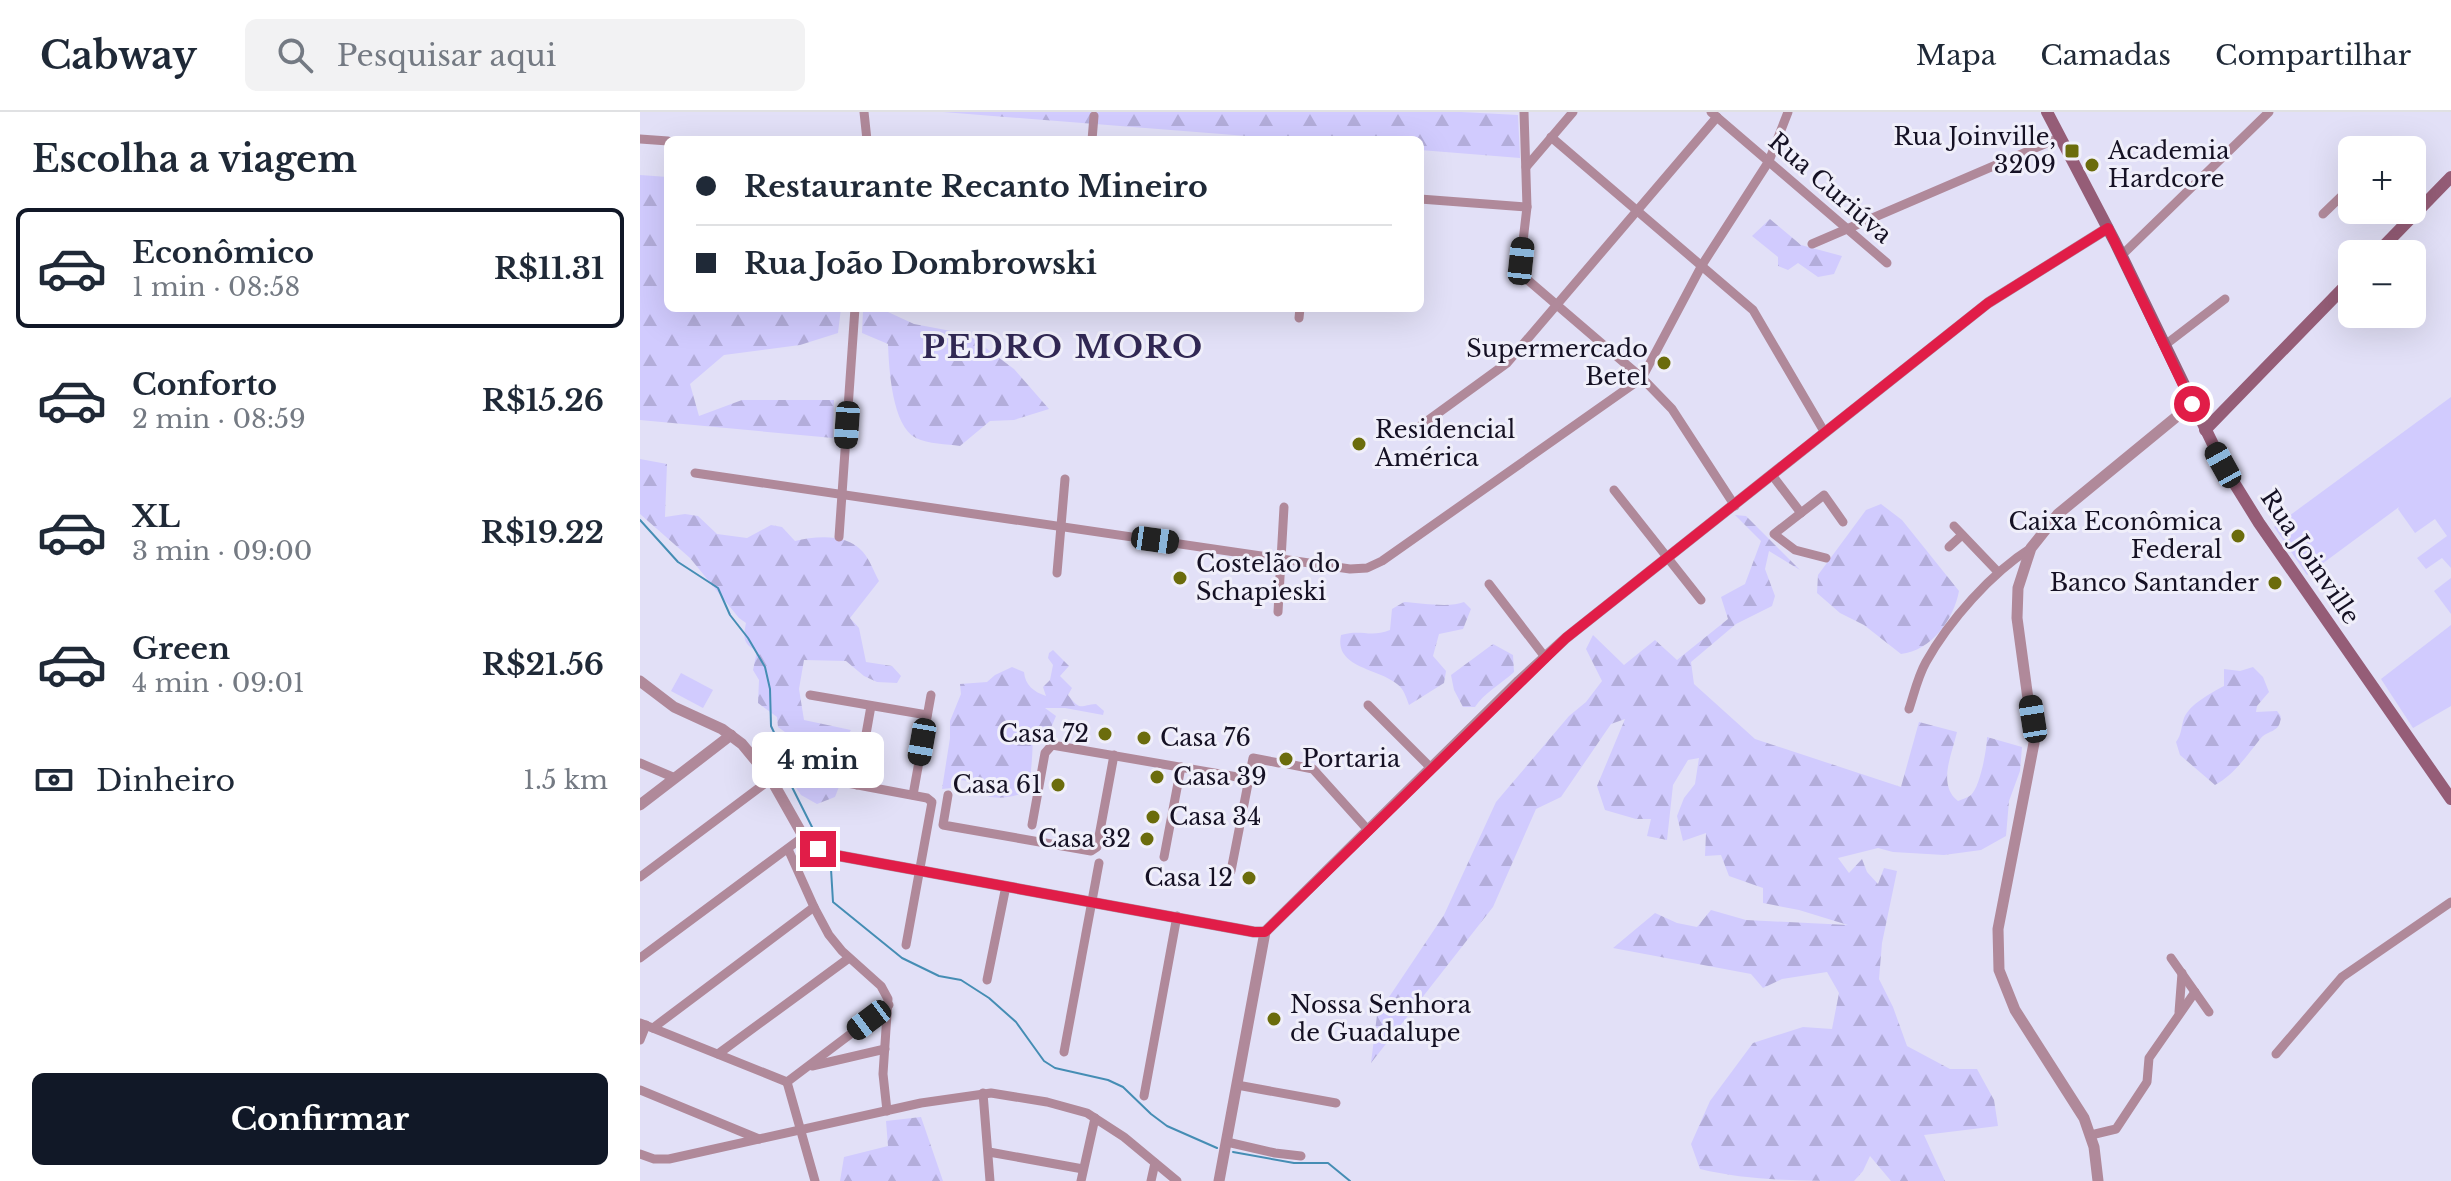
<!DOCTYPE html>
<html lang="pt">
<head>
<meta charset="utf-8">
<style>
  :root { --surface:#fff; --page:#f2f2f3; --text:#1f2937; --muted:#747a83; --line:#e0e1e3; --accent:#111827 }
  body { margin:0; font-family:"Libre Baskerville",serif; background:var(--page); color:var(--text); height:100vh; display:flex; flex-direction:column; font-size:30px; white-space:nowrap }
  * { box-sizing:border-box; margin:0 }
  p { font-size:26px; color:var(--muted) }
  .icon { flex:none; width:44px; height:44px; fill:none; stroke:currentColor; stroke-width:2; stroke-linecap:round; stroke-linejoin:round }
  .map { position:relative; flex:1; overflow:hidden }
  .drawer { display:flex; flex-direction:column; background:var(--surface); width:640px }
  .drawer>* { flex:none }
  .guide { position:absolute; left:24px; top:24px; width:760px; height:176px; border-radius:12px; box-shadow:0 8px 32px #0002; display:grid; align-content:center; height:176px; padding:0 32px; background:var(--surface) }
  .buttons { position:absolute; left:1698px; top:24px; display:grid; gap:16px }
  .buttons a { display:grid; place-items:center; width:88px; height:88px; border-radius:12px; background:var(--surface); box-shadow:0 8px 32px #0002; font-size:40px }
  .end { position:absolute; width:36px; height:36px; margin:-18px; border:10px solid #e11d48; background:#fff; box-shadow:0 0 0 4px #fff }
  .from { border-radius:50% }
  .bubble { position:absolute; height:56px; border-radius:12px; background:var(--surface); box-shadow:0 8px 32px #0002; font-size:26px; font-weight:700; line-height:56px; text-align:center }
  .car { position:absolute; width:24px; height:48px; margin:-24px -12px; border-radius:10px; box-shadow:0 0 6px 2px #0007; background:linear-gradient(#222 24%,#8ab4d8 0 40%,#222 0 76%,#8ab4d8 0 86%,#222 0) }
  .guide b { display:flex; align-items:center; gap:28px; height:76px; font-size:30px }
  .guide b+b { border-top:2px solid var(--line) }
  .guide i { width:20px; height:20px; background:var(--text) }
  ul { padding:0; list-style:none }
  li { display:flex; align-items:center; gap:24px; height:120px; margin:0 16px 12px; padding:0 16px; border:4px solid transparent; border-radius:12px }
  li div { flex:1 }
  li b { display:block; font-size:30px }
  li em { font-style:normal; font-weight:700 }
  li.current { border-color:var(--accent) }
  li>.icon { width:72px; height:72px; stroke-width:1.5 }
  h2 { padding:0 32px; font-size:36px; line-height:96px }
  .pay { display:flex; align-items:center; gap:20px; height:88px; padding:0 32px; font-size:30px }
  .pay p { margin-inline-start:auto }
  .primary-button { display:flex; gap:16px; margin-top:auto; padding:16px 32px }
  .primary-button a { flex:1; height:92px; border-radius:12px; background:var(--accent); color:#fff; font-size:32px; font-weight:700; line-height:92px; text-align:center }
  header { display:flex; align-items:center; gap:48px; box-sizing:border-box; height:112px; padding:0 40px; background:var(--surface); border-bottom:2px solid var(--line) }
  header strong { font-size:38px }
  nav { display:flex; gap:44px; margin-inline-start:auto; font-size:28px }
  .search { width:560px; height:72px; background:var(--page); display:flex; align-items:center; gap:20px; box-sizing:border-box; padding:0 28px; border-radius:12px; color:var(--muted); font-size:30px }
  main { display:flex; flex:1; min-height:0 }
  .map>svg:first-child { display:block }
  .green { fill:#d1cbfe }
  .forest { fill:url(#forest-firs) }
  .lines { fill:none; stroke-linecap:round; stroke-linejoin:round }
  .stream { stroke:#458db4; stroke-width:2 }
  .minor { stroke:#b0899a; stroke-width:9 }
  .tertiary { stroke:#b0899a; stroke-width:11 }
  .secondary { stroke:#955d77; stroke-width:12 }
  .route { stroke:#e11d48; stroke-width:10 }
  .poi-dot { fill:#6b6c0c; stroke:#f0effa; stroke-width:3 }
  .labels { text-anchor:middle; stroke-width:6; stroke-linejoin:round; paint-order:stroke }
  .poi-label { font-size:24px; fill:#151124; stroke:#f0effa; text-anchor:end }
  .street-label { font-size:24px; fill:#151124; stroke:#f0effa }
  .district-label { font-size:32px; font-weight:bold; letter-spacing:2px; fill:#312854; stroke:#f0effa }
</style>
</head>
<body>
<header>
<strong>Cabway</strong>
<div class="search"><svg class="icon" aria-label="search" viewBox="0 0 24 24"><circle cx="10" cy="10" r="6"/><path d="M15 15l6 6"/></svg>Pesquisar aqui</div>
<nav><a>Mapa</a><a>Camadas</a><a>Compartilhar</a></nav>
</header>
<main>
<section class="drawer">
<h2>Escolha a viagem</h2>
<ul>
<li class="current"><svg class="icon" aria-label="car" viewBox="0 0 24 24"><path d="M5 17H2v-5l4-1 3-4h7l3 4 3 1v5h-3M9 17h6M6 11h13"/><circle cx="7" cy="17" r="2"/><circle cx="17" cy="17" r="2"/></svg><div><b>Econômico</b><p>1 min · 08:58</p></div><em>R$11.31</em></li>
<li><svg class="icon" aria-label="car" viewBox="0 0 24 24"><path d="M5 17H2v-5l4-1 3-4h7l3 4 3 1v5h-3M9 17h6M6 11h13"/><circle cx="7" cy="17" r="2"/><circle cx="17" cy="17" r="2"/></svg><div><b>Conforto</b><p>2 min · 08:59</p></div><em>R$15.26</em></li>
<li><svg class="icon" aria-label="car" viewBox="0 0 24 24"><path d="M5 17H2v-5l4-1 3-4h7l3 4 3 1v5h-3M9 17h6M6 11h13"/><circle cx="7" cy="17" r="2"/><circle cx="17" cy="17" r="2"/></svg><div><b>XL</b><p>3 min · 09:00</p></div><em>R$19.22</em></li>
<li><svg class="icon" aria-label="car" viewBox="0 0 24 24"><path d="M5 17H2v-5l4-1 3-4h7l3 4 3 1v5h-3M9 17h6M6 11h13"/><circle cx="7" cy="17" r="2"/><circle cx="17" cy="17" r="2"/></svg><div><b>Green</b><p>4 min · 09:01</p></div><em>R$21.56</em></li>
</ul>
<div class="pay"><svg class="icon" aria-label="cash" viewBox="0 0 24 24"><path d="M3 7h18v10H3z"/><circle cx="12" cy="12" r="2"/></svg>Dinheiro<p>1.5 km</p></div>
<div class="primary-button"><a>Confirmar</a></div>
</section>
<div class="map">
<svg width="1811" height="1069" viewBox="0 0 1811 1069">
  <defs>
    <pattern id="forest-firs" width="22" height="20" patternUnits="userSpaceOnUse" patternTransform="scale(2)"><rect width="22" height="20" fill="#d1cbfe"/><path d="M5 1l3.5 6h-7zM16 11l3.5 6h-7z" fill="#b3adda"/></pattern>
  </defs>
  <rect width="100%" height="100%" fill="#e2e0f7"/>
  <g class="green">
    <path d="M1811,285V456L1802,446L1786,457L1777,446L1807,424L1795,407L1775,421L1758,397L1759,395L1667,463L1634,415Z"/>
    <path d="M1811,466V502L1794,479Z"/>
    <path d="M1811,513V594L1773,616L1741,567Z"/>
    <path d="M41,561L73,578L63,596L31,579Z"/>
  </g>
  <g class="forest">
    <path d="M303,0H821L878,3L880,46L780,38V28H658Z"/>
    <path d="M0,63L28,65V196H201L198,221L160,233L84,243L50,272L59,304L102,288H194L193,326L0,308Z"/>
    <path d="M1130,107L1161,133L1202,144L1194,162L1178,165L1158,151L1148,158L1138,154V145L1112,124Z"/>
    <path d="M223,199L248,200L274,212L327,222L374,257L409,297L374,308L350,309L320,334C307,332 288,332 276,326C252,314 249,257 248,232L222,221Z"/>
    <path d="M0,347L27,352L25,405L45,402L58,404L77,422L107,426L131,413L142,415L155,429C176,424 207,421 223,440C230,448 234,460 239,469L210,506L219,516L226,550L252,554L261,564L257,571L237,570L224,564L206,549L164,548L159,577L164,608L211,618L199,635V647L214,653V660L204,662L195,685L177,692L161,683L140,653L142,642L151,632L149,623L138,615L137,605L118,591L119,568L113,558L117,539C103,533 103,525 106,511L99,506L50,446L0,402Z"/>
    <path d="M1241,392L1262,408L1319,479C1314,507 1291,539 1261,542L1224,513L1200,501L1177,481L1178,463L1226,398Z"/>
    <path d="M1095,403L1106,404L1160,458L1129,439L1125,457L1135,484L1132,494L1096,512L1051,550L1054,572L1115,627L1261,675L1279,610L1317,620C1312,642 1297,673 1318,689C1322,687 1327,686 1331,683C1340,675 1347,637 1347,625L1382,635L1380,659L1369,689L1366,724L1341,738L1304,743L1253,740L1238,736L1198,746L1209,761L1222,747L1227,760L1238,772L1244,756L1257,759L1242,831L1239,867L1253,895L1267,934L1310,957H1337L1354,988L1358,1014L1284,1023L1305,1069H1251L1230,1044L1223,1059L1214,1069C1163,1069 1109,1069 1060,1057L1051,1032L1070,989L1113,931L1163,915L1192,917L1199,881L1187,860L1142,867L1123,876L1111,862L973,836L1015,801L1037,811L1057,815L1071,798L1106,808L1208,813L1159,798L1123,791V776L1089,764L1081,743L1065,744L1066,721L1043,729L1037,704L1044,686L1055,672L1059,646L1048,648L1033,673L1027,728L1007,724L1011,707H996L965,698L957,674L985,607L971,612L921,685L896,697L853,795L731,951L737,903L804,803L856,690L929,604L946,590L962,569L946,537L953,523L984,553L1015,528L1037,548L1088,507L1081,485L1105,472L1121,429Z"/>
    <path d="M764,490C781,491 810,496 824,490L831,497L823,517L799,522L793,544L806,559L804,571L769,593C766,585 764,577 757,572C738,556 694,556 701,523C722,517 730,526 750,518L752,497Z"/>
    <path d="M853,532L873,543L874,560C861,572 844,581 835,595H823L814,578L811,563Z"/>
    <path d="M413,538L429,554L420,564L432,576L428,583C441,600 440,593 456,592L464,599L463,603L425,596H405L416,604L408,623L392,627C394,632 390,673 388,680C371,685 358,689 341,682C335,672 331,668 319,668L312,676L302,677L310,626V609L321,582L320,572L347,570L355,563L372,555L384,560C385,573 394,580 406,584L403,575L410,568L413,553L408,546L409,541Z"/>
    <path d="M1613,555L1623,565L1629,580L1617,594L1616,600L1637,599C1640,603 1642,604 1640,610C1638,620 1627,619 1621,626C1608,642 1594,663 1575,673L1540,643L1536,630C1542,622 1541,615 1544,606C1550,592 1571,581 1584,574V557L1600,559Z"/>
    <path d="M281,1005L303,1069H200L204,1045L248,1034L246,1009Z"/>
  </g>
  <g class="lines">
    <g class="stream">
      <path d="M0,408L38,450L78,476L90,503L108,526L125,555L130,577L131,614L140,633L148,667L182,735"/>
      <path d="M187,744L191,757L193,790L262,846L299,864L321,868L349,886L376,910L404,949L415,956L468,968L483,975L511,1002L527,1014L577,1036"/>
      <path d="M593,1040L654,1051H688L710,1069"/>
    </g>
    <g class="minor">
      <path d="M224,0L227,28"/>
      <path d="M884,0L887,95L880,155L883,164L1002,266L1032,297L1095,394"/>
      <path d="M1071,0L1247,151"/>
      <path d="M911,25L1113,198L1185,321"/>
      <path d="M0,27L28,29"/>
      <path d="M452,28L454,4"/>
      <path d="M886,55L933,0"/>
      <path d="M780,87L887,95"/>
      <path d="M1751,98L1767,111"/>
      <path d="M1683,102L1712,74"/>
      <path d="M1172,132L1421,25"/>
      <path d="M1482,143L1629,0"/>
      <path d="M659,206L660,196"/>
      <path d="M1525,233L1585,187"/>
      <path d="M772,320L867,251L1077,5"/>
      <path d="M55,361L710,457L727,456L742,449L1002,266L1062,153L1129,49L1148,0"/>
      <path d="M1132,363L1161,401"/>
      <path d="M974,378L1061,488"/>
      <path d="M1314,414L1358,460"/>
      <path d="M199,425L215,196"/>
      <path d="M1309,435L1322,423"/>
      <path d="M1186,446L1155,438L1134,422L1184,383L1203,410"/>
      <path d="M417,461L425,367"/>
      <path d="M849,472L905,545"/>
      <path d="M638,500L644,395"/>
      <path d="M170,583L287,603"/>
      <path d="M728,593L791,656"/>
      <path d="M1269,597C1274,582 1278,564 1286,550C1309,509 1351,461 1391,436"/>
      <path d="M0,651L35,666"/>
      <path d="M648,652L673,657L728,718"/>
      <path d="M202,670L287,686L292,690L266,833"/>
      <path d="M217,673L231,594"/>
      <path d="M273,683L291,583"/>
      <path d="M308,683L303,713L451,739L457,735L474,643"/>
      <path d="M392,713L405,641L412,633L609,667"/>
      <path d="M148,737L174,795L189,823L202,839L241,874L248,887L243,962L247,999"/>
      <path d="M524,745L541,655"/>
      <path d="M591,759L613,646L639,651"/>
      <path d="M0,765L131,667"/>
      <path d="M0,846L163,725"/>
      <path d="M1531,846L1569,900"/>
      <path d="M347,868L366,774"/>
      <path d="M1539,900L1542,861"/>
      <path d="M0,911L147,970"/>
      <path d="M13,916L174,795"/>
      <path d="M0,928L6,913"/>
      <path d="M424,940L459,751"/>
      <path d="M78,942L209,846"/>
      <path d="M1636,942L1702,865L1811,790"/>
      <path d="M172,954L245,937"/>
      <path d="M147,970L249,893"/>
      <path d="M147,970L175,1069"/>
      <path d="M597,973L696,991"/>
      <path d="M0,978L119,1027"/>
      <path d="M343,981L350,1069"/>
      <path d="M504,984L537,804"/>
      <path d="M1451,1023L1476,1017L1507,970L1509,946L1555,880"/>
      <path d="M587,1030L635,1041L661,1044"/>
      <path d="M349,1040L443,1057"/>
      <path d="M0,1042L14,1047H29L281,991L351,981L407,990L447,1001L484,1025L537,1069"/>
      <path d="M441,1069L455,1006"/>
      <path d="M511,1069L515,1051"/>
    </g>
    <g class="tertiary">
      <path d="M0,569L34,595L82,617L102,632L131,667L166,729L178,737L200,744L614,820H625"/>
      <path d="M0,693L91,623"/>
      <path d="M579,1069L625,820L879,569L926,526L1348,191L1468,116"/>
      <path d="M1458,1069L1454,1035L1444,1006L1375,898L1359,858L1358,817L1394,631L1377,506L1378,476L1391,436L1418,402L1552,292"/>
    </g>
    <g class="secondary">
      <path d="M1407,0L1475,130L1583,353L1619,411L1811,687"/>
      <path d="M1736,142L1811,65"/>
      <path d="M1565,318L1712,167"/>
    </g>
  </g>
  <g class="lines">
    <path class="route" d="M178,737L200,744L614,820H625L926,526L1348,191L1468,116L1552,292"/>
  </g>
  <g class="poi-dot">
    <rect x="1424" y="31" width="16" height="16" rx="4"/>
    <circle cx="1452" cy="53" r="8"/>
    <circle cx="1024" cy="251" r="8"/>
    <circle cx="719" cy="332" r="8"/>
    <circle cx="1598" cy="424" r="8"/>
    <circle cx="540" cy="466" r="8"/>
    <circle cx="1635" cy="471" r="8"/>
    <circle cx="465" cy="622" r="8"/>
    <circle cx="504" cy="626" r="8"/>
    <circle cx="646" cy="647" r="8"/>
    <circle cx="517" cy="665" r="8"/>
    <circle cx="418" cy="673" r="8"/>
    <circle cx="513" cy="705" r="8"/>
    <circle cx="507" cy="727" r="8"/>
    <circle cx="609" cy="766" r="8"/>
    <circle cx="634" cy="907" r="8"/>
  </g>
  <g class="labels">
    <g class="poi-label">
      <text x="1416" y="33">Rua Joinville,<tspan x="1416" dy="28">3209</tspan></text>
      <text x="1468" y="47" text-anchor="start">Academia<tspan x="1468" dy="28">Hardcore</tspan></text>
      <text x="1008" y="245">Supermercado<tspan x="1008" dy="28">Betel</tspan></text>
      <text x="735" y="326" text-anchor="start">Residencial<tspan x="735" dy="28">América</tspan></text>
      <text x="1582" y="418">Caixa Econômica<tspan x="1582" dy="28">Federal</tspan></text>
      <text x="556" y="460" text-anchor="start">Costelão do<tspan x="556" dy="28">Schapieski</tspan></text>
      <text x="1619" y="479">Banco Santander</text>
      <text x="449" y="630">Casa 72</text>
      <text x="520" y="634" text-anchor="start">Casa 76</text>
      <text x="662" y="655" text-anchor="start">Portaria</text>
      <text x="533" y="673" text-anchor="start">Casa 39</text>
      <text x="402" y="681">Casa 61</text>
      <text x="529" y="713" text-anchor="start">Casa 34</text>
      <text x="491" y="735">Casa 32</text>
      <text x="593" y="774">Casa 12</text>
      <text x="650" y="901" text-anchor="start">Nossa Senhora<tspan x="650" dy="28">de Guadalupe</tspan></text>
    </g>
    <g class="street-label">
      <text transform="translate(1190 76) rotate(41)" y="8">Rua Curiúva</text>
      <text transform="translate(1670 445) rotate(56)" y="8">Rua Joinville</text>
    </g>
    <g class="district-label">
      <text x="423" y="246">PEDRO MORO</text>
    </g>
  </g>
</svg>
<div class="buttons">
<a>+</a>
<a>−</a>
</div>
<i class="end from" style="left:1552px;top:292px"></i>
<i class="end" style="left:178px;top:737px"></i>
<div class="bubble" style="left:112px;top:620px;width:132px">4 min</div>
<i class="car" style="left:881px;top:149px;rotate:6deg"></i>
<i class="car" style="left:207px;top:313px;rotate:184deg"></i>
<i class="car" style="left:1583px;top:353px;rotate:331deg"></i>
<i class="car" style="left:515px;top:428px;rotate:98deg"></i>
<i class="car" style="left:1393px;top:607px;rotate:351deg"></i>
<i class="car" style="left:282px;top:630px;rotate:190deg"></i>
<i class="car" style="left:229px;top:908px;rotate:233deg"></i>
<div class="guide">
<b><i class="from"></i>Restaurante Recanto Mineiro</b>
<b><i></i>Rua João Dombrowski</b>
</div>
</div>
</main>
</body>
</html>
